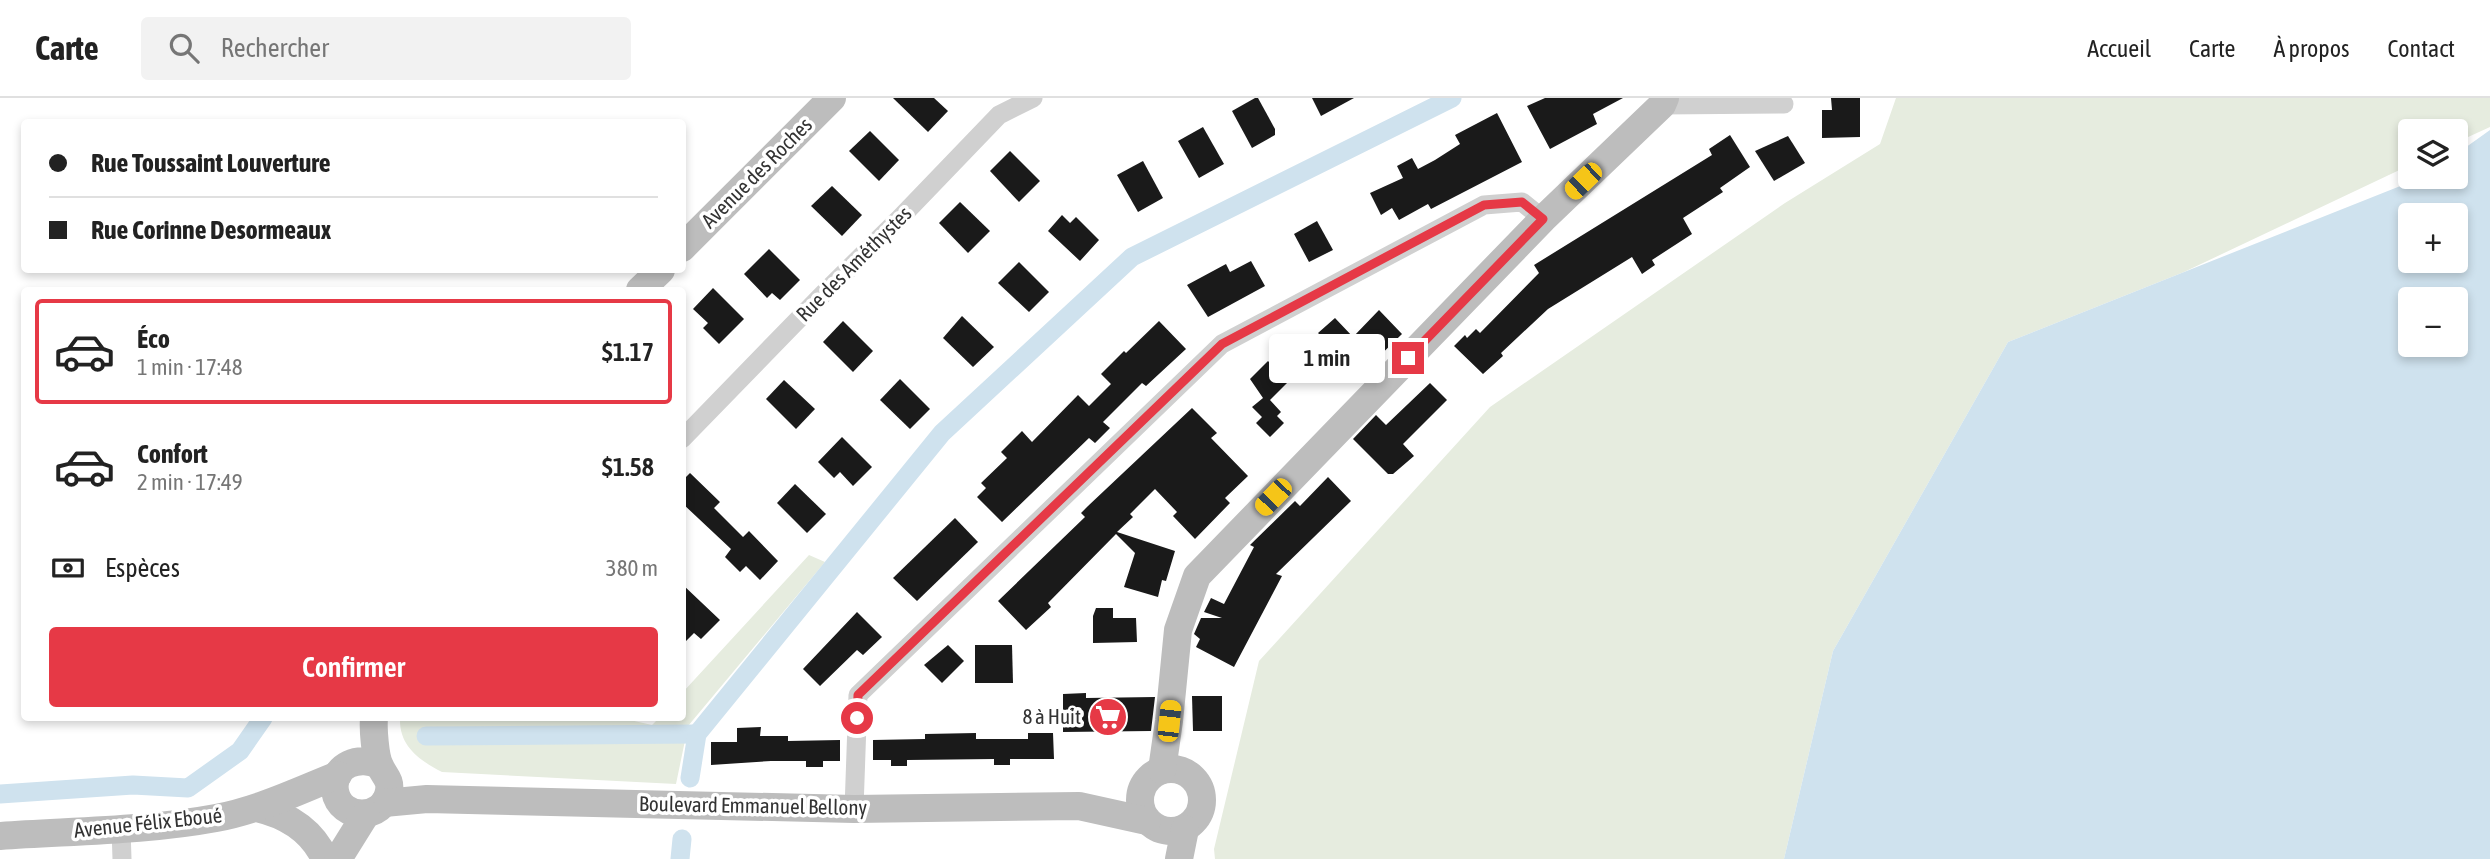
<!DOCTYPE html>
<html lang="fr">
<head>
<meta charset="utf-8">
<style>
  :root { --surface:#fff; --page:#f2f2f2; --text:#222; --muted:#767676; --line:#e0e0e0; --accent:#e63946 }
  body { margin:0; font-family:"Asap Condensed",sans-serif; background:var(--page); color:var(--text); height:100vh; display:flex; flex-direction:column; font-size:26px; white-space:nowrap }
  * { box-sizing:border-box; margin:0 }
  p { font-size:23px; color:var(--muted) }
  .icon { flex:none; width:38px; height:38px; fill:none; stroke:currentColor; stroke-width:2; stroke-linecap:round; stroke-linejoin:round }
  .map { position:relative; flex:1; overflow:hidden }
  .drawer { position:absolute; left:21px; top:189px; width:665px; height:434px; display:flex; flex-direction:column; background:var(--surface); border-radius:7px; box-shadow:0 4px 10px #0003 }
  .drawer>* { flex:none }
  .top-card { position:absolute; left:21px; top:21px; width:665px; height:154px; border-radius:7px; box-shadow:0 4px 10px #0003; display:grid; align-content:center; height:154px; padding:0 28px; background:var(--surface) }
  .tools { position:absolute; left:2398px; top:21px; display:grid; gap:14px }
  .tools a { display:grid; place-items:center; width:70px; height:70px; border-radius:7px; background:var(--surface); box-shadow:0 4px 10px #0003; font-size:35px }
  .end { position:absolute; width:32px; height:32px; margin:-16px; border:9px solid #e63946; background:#fff; box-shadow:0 0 0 4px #fff }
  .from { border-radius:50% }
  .bubble { position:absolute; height:49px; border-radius:7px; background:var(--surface); box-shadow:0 4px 10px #0003; font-size:23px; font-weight:600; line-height:49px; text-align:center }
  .car { position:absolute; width:21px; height:42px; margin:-21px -10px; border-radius:9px; box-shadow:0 0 5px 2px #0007; background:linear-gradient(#f5c518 24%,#345 0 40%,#f5c518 0 76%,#345 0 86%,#f5c518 0) }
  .top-card b { display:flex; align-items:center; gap:24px; height:66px; font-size:26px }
  .top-card b+b { border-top:2px solid var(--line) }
  .top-card i { width:18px; height:18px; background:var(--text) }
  ul { padding:12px 0 0; list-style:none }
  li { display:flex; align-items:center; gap:21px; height:105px; margin:0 14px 10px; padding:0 14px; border:4px solid transparent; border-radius:7px }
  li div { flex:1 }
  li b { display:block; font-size:26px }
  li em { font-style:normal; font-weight:600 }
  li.current { border-color:var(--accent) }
  li>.icon { width:63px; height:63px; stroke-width:1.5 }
  .pay { display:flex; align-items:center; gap:18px; height:77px; padding:0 28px; font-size:26px }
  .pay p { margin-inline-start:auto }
  .button { display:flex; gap:14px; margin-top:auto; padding:14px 28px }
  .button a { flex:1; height:80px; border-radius:7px; background:var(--accent); color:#fff; font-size:28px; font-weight:600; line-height:80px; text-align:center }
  header { display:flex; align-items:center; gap:42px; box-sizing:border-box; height:98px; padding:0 35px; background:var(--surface); border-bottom:2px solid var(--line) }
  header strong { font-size:33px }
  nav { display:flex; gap:38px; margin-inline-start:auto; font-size:24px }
  .search { width:490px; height:63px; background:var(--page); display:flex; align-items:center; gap:18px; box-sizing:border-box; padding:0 24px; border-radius:7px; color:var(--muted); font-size:26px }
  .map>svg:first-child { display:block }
  .green { fill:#e6ecdf }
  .water { fill:#cfe2ee; fill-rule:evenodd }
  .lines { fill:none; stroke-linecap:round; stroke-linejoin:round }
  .canal { stroke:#cfe2ee; stroke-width:19 }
  .building { fill:#1a1a1a }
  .street { stroke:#d0d0d0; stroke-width:19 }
  .secondary { stroke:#bdbdbd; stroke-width:28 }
  .route { stroke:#e63946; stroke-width:9 }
  .labels { text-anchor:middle; stroke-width:7; stroke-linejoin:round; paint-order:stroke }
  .street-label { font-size:21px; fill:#333; stroke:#fff }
  .poi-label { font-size:21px; fill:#333; stroke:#fff; text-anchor:end }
</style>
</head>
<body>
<header>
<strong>Carte</strong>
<div class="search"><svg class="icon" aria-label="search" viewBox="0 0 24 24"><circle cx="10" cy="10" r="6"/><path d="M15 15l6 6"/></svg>Rechercher</div>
<nav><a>Accueil</a><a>Carte</a><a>À propos</a><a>Contact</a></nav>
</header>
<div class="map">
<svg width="2490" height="761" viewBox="0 0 2490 761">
  <rect width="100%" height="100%" fill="#fff"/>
  <g class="green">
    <path d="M1896,0H2490V29L2455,45V33H2410V67L2184,174L2008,244L1833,553L1784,761H1215L1214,751L1259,563L1490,309L1785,105L1880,46Z"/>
    <path d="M809,457L825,464L688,628L676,686L442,674C419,662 399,648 400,620H621L652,627L659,620H682L683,594Z"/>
  </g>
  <path class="water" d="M2490,32V761H1784L1833,553L2008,244L2423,79H2455V57ZM2410,117H2455V163H2410ZM2410,201H2455V247H2410Z"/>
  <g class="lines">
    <g class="canal">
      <path d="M426,638L697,636"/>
      <path d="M690,680L697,636L942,335L1132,159L1452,0"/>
      <path d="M0,696L133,687L188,690L240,653L263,620"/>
      <path d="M680,761L682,741"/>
    </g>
  </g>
  <g class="building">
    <path d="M893,0H934L948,13L928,34Z"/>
    <path d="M1255,0H1258L1275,31V37L1252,50L1232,13Z"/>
    <path d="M1312,0H1354L1321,18Z"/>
    <path d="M1545,0H1623L1593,16L1597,26L1550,51L1527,8Z"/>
    <path d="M1831,0H1860V39L1822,40V12H1832Z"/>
    <path d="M1497,15L1522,64L1431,111L1428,106L1399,122L1392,110L1381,117L1370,95L1403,80L1397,68L1412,60L1418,71L1435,62L1460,46L1455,37Z"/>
    <path d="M1203,29L1224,66L1199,80L1178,43Z"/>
    <path d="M870,33L899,62L879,83L849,53Z"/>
    <path d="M1730,37L1750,69L1720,90L1723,94L1683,120L1692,136L1652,162L1655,167L1642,176L1632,159L1548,211L1501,255L1503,258L1483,276L1454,248L1465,237L1467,240L1476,231L1480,235L1539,175L1534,167L1712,57L1709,51Z"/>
    <path d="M1788,38L1805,65L1774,83L1755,53Z"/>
    <path d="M1010,53L1040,83L1019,104L990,73Z"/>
    <path d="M1143,63L1163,100L1138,114L1117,77Z"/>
    <path d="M832,88L862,117L842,138L811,108Z"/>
    <path d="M960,104L990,133L968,155L939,125Z"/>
    <path d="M1062,117L1070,125L1076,119L1099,142L1080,163L1048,133Z"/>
    <path d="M1317,123L1333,152L1309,164L1294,136Z"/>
    <path d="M769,151L800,182L780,202L772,195L767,200L744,176Z"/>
    <path d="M1251,163L1265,188L1208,219L1187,187L1226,166L1230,174Z"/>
    <path d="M1019,164L1049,194L1029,214L998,185Z"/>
    <path d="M713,190L744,221L719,246L703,230L708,225L693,211Z"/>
    <path d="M1379,212L1402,236L1360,277L1318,235L1335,220L1353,239Z"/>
    <path d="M962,218L994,249L973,269L943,240Z"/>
    <path d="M843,223L873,253L853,274L823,244Z"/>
    <path d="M1159,223L1186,251L1146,288L1142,285L1103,324L1110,330L1095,345L1089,340L1002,424L977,399L986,390L981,385L1007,360L1001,354L1022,333L1032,344L1078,297L1089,308L1111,286L1101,276L1124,253L1126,255Z"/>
    <path d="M1268,263L1288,284L1270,302L1281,314L1277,318L1284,325L1270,339L1256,325L1262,319L1252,309L1263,300L1250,281Z"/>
    <path d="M900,281L930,311L910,331L880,302Z"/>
    <path d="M784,282L815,311L796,331L766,301Z"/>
    <path d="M1430,285L1447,302L1403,346L1414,358L1393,376H1388L1353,341L1376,317L1386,327Z"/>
    <path d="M1192,310L1217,335L1211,340L1248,378L1225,400L1230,405L1195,441L1173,418L1177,414L1155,391L1130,416L1133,419L1117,434L1175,453L1166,483L1162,482L1158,499L1124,489L1135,455L1116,436L1048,505L1051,509L1026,532L998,503L1085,419L1081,415L1088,408Z"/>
    <path d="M842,339L872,369L853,388L840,374L834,380L818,364Z"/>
    <path d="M690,375L720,404L714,410L743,439L749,433L778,463L760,482L746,468L740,474L725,459L731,451L682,405V383Z"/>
    <path d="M1328,379L1351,403L1276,476L1282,478L1234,569L1196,549L1200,541L1194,536L1201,520H1222L1204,514L1211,500L1224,506L1254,449L1250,447L1295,403L1300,408Z"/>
    <path d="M795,386L826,416L807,435L777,405Z"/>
    <path d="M955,420L978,444L917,503L893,480Z"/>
    <path d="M682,486L720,522L701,541L694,535L682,547Z"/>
    <path d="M1096,510H1113V520H1136L1137,544L1093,545V518Z"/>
    <path d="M857,514L882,539L863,557L857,552L820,588L803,571Z"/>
    <path d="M948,547L964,563L942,585L924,567Z"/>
    <path d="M975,547H1012L1013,585H975Z"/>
    <path d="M1086,595V600L1155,599L1151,633L1063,634V596Z"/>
    <path d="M1192,598H1222V633H1193Z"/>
    <path d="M761,629L760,638H788V643L840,642V663H823V669H806V663H771L711,667V644H737V630Z"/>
    <path d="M976,635V641H1028V635H1053L1054,661H1010V667H994V661L907,662V668H891V662H873V642L925,641V636Z"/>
  </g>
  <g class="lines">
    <g class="street">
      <path d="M1662,7L1784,6"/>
      <path d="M682,341L823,196L899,121L999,17L1033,0"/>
      <path d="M854,711L858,597L1222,246L1484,107L1522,104L1543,121"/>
      <path d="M121,730L122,761"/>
    </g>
    <g class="secondary">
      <path d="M682,150L832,0"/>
      <path d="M640,192L661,172"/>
      <path d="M374,620C373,630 375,659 380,668C384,678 391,681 389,693C384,723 340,723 335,693C331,667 361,656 380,668"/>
      <circle cx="1171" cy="702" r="31"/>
      <path d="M1162,672L1169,623L1178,532L1197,478L1543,121L1662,7L1665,0"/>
      <path d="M384,705L427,701L854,711L1079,708L1147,723"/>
      <path d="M257,710C287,717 312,732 325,761"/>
      <path d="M0,738C71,733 146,733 216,720C259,712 298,693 338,677"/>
      <path d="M338,761L366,716"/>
      <path d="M1179,761L1185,731"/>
    </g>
  </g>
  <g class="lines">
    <path class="route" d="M857,620L858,597L1222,246L1484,107L1522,104L1543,121L1408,260"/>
  </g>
  <defs>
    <symbol id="supermarket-disc" viewBox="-11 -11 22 22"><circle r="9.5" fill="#e63946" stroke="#fff"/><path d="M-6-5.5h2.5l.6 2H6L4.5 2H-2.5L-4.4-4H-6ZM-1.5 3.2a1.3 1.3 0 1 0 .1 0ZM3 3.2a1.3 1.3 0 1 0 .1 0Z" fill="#fff"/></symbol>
  </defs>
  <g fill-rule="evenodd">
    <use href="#supermarket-disc" x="1086" y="597" width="44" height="44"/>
  </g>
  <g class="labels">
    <g class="street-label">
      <text transform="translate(757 75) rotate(-45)" y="7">Avenue des Roches</text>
      <text transform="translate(854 166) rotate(-45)" y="7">Rue des Améthystes</text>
      <text transform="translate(753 708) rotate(1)" y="7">Boulevard Emmanuel Bellony</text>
      <text transform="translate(148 725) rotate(-6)" y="7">Avenue Félix Eboué</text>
    </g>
    <g class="poi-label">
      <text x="1081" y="626">8 à Huit</text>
    </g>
  </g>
</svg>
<div class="tools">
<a><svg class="icon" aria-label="layers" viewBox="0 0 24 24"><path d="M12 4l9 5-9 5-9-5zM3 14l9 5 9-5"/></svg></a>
<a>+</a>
<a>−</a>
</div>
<i class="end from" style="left:857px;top:620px"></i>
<i class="end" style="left:1408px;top:260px"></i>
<div class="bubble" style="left:1269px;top:236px;width:116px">1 min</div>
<i class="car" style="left:1583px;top:83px;rotate:226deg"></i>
<i class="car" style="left:1273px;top:399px;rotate:224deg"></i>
<i class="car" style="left:1169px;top:623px;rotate:6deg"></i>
<div class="top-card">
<b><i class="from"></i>Rue Toussaint Louverture</b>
<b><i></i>Rue Corinne Desormeaux</b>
</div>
<section class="drawer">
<ul>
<li class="current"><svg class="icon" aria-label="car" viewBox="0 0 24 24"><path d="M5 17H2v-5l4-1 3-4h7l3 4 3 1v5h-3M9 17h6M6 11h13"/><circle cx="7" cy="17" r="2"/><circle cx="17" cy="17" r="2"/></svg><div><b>Éco</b><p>1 min · 17:48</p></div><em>$1.17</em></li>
<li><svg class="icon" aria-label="car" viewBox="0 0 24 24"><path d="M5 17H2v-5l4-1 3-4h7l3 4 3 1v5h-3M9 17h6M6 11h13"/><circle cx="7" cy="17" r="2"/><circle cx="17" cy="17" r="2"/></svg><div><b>Confort</b><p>2 min · 17:49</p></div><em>$1.58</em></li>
</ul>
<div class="pay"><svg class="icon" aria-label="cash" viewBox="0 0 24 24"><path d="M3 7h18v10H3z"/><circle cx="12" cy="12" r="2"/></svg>Espèces<p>380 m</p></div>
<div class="button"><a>Confirmer</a></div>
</section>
</div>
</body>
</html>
